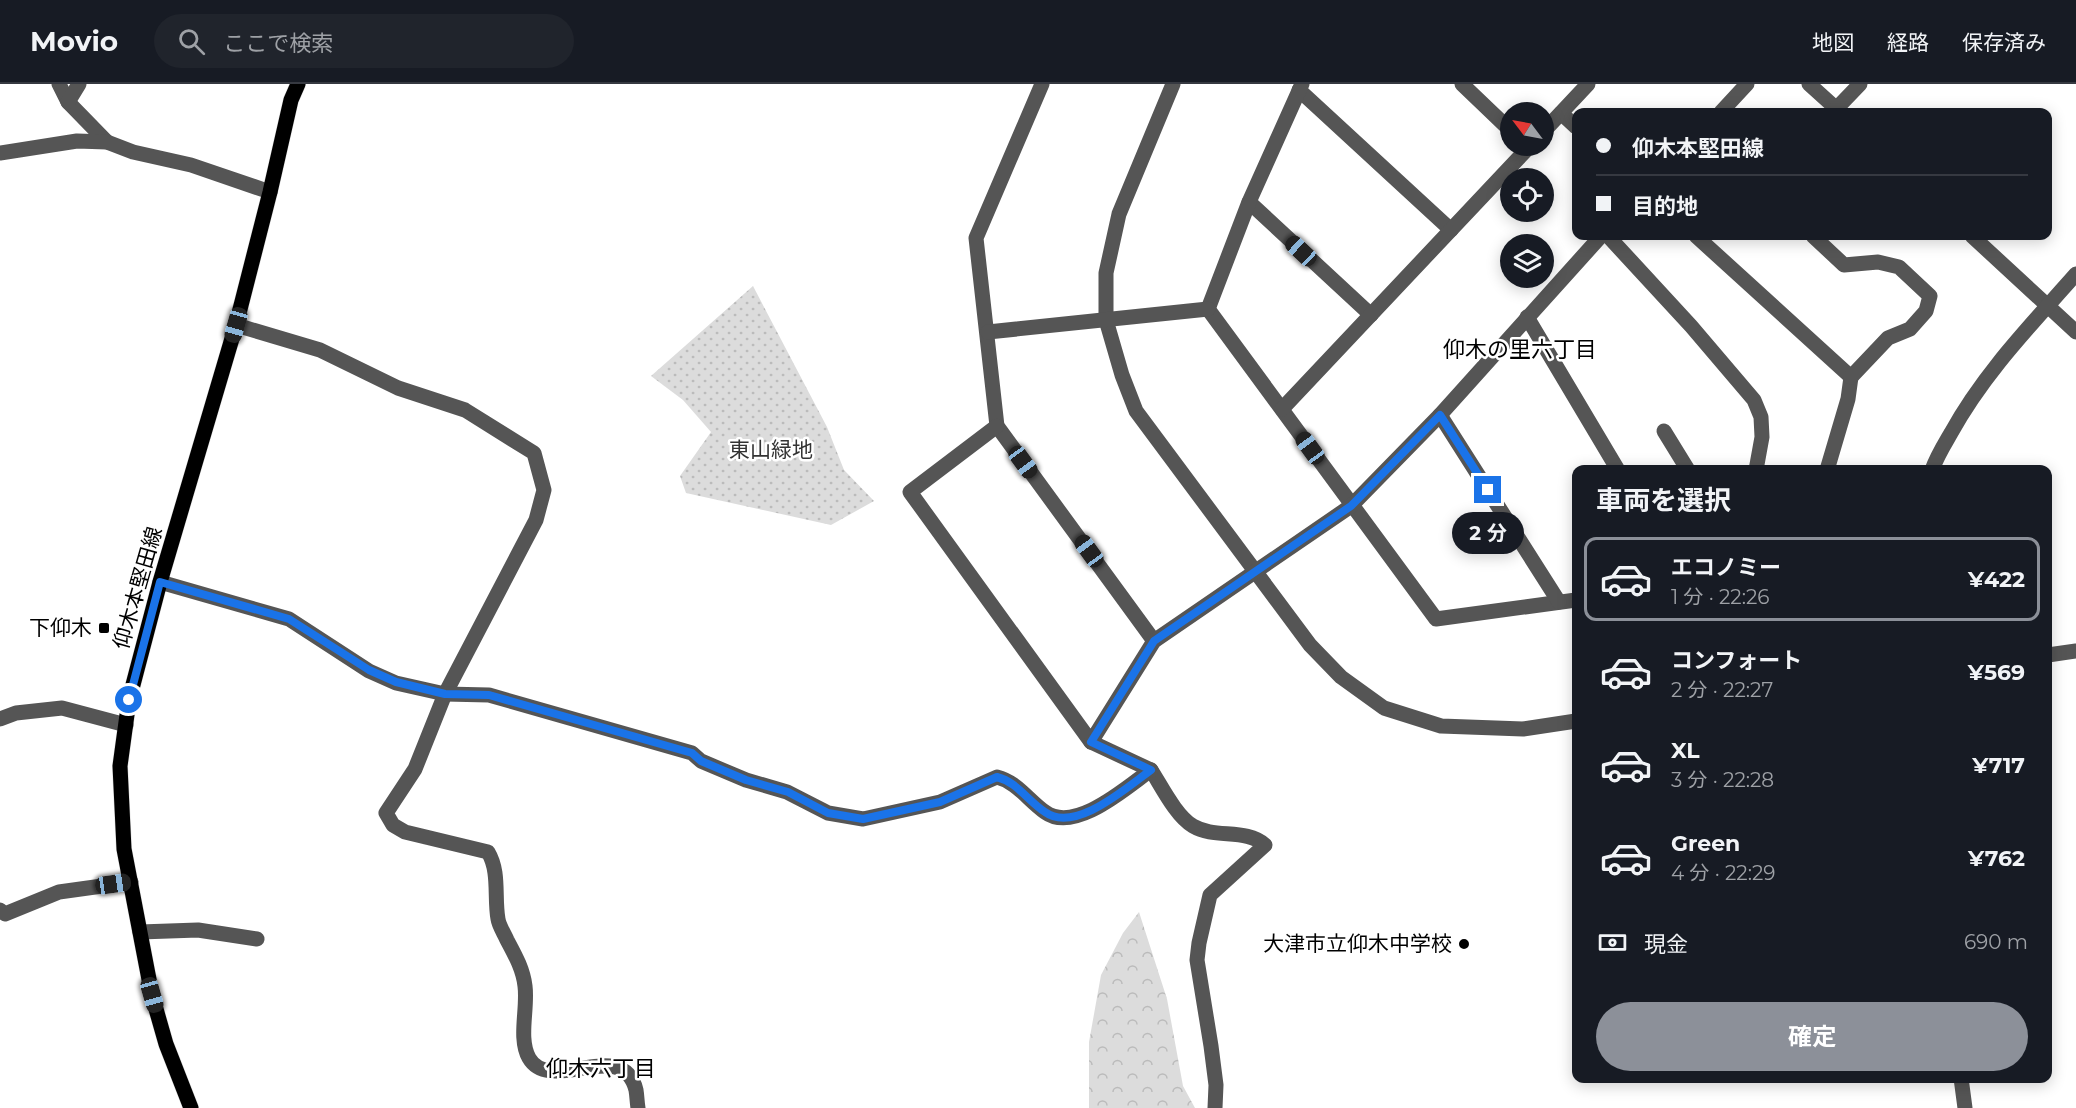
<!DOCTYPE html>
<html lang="ja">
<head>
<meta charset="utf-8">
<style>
  :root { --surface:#171b24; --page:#20242c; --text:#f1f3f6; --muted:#9ea1a6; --line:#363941; --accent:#8c9099 }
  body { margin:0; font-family:Montserrat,"Noto Sans JP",sans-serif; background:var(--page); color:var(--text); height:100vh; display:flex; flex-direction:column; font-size:22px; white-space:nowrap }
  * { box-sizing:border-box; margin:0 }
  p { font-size:20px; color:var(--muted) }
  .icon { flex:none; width:33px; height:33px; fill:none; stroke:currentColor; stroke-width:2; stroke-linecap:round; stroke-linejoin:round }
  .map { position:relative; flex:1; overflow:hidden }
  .details { position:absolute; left:1572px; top:381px; width:480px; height:618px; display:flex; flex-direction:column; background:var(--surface); border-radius:12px; box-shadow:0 3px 15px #0003 }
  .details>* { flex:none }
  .guide { position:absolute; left:1572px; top:24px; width:480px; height:132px; border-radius:12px; box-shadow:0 3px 15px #0003; display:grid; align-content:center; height:132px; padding:0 24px; background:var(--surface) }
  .needle { width:39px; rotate:302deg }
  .tools { position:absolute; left:1500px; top:18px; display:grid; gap:12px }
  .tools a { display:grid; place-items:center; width:54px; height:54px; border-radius:50%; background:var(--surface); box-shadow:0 3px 15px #0003; font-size:30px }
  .end { position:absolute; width:27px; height:27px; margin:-14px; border:8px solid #1a73e8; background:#fff; box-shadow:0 0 0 3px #fff }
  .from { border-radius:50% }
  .bubble { position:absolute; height:42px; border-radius:21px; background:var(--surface); box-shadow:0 3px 15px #0003; font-size:20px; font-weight:700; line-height:42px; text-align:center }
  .car { position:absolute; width:18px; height:36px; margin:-18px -9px; border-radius:8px; box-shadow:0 0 4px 2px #0007; background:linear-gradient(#222 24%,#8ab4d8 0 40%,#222 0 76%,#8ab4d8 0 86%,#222 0) }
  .guide b { display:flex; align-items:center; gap:21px; height:57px; font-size:22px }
  .guide b+b { border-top:2px solid var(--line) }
  .guide i { width:15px; height:15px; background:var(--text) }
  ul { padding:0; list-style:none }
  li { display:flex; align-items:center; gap:18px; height:84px; margin:0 12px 9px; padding:0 12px; border:3px solid transparent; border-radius:12px }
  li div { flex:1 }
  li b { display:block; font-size:22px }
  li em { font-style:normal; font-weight:700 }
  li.selected { border-color:var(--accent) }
  li>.icon { width:54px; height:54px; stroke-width:1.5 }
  h2 { padding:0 24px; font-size:27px; line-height:72px }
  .pay { display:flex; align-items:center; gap:15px; height:66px; padding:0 24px; font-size:22px }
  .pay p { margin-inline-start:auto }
  .button { display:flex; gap:12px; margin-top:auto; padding:12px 24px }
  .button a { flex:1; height:69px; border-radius:36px; background:var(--accent); color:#fff; font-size:24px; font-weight:700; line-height:69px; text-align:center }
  header { display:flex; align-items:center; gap:36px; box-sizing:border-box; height:84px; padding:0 30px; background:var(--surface); border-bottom:2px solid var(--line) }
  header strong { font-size:28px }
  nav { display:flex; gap:33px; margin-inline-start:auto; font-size:21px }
  .search { width:420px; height:54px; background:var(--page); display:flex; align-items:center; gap:15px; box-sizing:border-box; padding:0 21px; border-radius:33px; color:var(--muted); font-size:22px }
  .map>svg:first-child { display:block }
  .forest { fill:url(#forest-crowns) }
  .park { fill:url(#park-dots) }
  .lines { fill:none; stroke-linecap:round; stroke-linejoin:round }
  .major-casing { stroke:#dbdbdb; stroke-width:16 }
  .minor { stroke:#555; stroke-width:15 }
  .major { stroke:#000; stroke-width:15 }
  .route { stroke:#1a73e8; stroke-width:8 }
  .poi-dot { fill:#000; stroke:#fff; stroke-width:2 }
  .labels { text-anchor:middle; stroke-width:5; stroke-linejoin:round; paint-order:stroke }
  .park-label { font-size:21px; fill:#333; stroke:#fff }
  .street-label { font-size:21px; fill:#000; stroke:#fff }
  .poi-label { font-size:21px; fill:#000; stroke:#fff; text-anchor:end }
  .neighbourhood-label { font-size:22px; fill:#000; stroke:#fff }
</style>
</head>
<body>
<header>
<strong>Movio</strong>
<div class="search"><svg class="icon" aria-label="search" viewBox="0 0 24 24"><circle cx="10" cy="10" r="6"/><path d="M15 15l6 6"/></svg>ここで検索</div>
<nav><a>地図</a><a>経路</a><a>保存済み</a></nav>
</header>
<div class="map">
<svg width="2076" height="1024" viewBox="0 0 2076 1024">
  <defs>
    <pattern id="forest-crowns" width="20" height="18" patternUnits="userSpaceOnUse" patternTransform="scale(1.5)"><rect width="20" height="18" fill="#dcdcdc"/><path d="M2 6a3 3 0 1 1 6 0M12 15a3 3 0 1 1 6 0" fill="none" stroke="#bbb"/></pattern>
    <pattern id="park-dots" width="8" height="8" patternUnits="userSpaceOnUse" patternTransform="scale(1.5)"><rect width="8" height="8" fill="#dcdcdc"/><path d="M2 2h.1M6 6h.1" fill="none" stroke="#bbb" stroke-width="1.8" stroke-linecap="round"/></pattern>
  </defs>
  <rect width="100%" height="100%" fill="#fff"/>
  <path class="forest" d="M1139,828L1167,915L1183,1002L1195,1024H1089V958L1101,891L1123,849Z"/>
  <path class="park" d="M753,202L827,343L844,386L874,417L831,441L686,409L680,392L711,348L683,316L651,292Z"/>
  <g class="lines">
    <defs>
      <path id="major" d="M191,1024L166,960L152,911L124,765L120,682L129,616L160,498L236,241L270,108L291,16L298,0"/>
    </defs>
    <use href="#major" class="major-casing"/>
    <g class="minor">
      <path d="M59,0L68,18L107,58"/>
      <path d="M1042,0L976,154L997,342L1154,557"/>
      <path d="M1173,0L1119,130L1106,189V236L1122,291L1136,327L1310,561L1341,593L1384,624L1441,642L1523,645L1576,637"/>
      <path d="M1462,0L1510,46"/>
      <path d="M1809,0L1840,28"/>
      <path d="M1299,6L1451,146"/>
      <path d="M68,18L79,0"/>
      <path d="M1836,25L1860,0"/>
      <path d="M1721,28L1747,0"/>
      <path d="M1561,29L1576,43"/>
      <path d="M1544,47L1588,0"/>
      <path d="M0,69L77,57L107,58L133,68L191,81L270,108"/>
      <path d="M1249,118L1371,231"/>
      <path d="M1608,152L1691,242L1754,316L1761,333L1762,353L1756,386"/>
      <path d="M1696,152L1851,293L1848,315L1827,386"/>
      <path d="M1813,152L1844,181L1878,178L1899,183L1930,212L1926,227L1910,245L1888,254L1851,293"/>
      <path d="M1972,152L2076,248"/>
      <path d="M1208,225L1436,535L1576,516"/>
      <path d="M1208,225L1249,118L1302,0"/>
      <path d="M1527,233L1618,386"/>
      <path d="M236,241L320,266L398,304L465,326L534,369L544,406L536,436L445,610L415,685L386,729L393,741L405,748L488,768C500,788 494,813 498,835C499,842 504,849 507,856C515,871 523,885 525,902C528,925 518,954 529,974C550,1011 623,952 636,1006C637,1012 637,1018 638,1024"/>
      <path d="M988,248L1208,225"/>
      <path d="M1282,325L1530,62"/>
      <path d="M1440,331L1559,518"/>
      <path d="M997,342L910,408L1091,658L1154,557L1351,422L1440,331L1601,152"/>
      <path d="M1664,347L1688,386"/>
      <path d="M1932,386C1937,372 1944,361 1951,349C1984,289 2031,241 2076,190"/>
      <path d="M160,498L289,535L369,587L396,599L445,610L489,611L692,669L701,677L746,696L787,708L828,729L863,735L940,718L997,693C1017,698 1028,716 1045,728C1075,750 1127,703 1151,686C1162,703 1176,732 1193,742C1215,755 1246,744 1265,761L1210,811L1199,859L1197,876L1211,962L1216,1001L1215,1024"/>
      <path d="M2048,571L2076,567"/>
      <path d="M0,635L16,629L62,624L126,641"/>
      <path d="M1091,658L1151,686"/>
      <path d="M0,826L5,830L59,808L131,798"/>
      <path d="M140,848L198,846L257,855"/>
      <path d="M1961,994L1965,1024"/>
    </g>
    <use href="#major" class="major"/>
  </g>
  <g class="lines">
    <path class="route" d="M129,616L160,498L289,535L369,586L396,598L445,610L489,611L692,669L701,677L746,696L788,708L828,729L863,735L940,718L997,693C1017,698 1028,717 1045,728C1075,750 1127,703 1151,686L1091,658L1154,557L1351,422L1440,331L1488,406"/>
  </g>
  <g class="poi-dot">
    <rect x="98" y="538" width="12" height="12" rx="3"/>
    <circle cx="1464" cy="860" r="6"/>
  </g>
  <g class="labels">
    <g class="park-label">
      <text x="771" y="373">東山緑地</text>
    </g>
    <g class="street-label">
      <text transform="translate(138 504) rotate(-74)" y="7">仰木本堅田線</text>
    </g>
    <g class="poi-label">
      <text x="92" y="551">下仰木</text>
      <text x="1452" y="867">大津市立仰木中学校</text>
    </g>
    <g class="neighbourhood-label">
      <text x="1520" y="273">仰木の里六丁目</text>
      <text x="601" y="992">仰木六丁目</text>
    </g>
  </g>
</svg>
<div class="tools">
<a><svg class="needle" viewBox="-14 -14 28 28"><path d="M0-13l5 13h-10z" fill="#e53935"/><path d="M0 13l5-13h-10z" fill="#9ea1a6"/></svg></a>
<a><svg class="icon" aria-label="locate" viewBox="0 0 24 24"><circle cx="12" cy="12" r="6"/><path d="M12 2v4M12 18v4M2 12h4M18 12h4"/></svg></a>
<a><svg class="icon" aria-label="layers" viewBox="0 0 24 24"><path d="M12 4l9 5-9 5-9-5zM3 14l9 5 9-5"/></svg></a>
</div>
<i class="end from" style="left:129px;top:616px"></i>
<i class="end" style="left:1488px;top:406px"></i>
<div class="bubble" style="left:1452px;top:428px;width:72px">2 分</div>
<i class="car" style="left:1301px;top:167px;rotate:313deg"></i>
<i class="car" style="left:236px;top:241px;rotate:196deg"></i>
<i class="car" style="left:1310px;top:364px;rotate:324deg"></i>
<i class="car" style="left:1023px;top:378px;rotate:144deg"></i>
<i class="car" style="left:1089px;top:467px;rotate:324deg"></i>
<i class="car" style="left:113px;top:800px;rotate:82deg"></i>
<i class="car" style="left:152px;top:911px;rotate:164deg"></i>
<div class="guide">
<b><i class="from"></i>仰木本堅田線</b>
<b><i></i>目的地</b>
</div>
<section class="details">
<h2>車両を選択</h2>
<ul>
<li class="selected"><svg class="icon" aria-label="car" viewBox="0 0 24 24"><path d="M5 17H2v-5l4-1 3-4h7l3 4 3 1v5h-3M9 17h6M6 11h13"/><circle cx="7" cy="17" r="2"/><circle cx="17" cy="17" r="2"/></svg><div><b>エコノミー</b><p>1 分 · 22:26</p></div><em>¥422</em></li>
<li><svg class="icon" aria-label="car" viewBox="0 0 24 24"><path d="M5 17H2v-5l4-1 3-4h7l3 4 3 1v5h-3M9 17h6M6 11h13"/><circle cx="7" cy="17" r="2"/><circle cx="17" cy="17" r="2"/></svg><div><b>コンフォート</b><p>2 分 · 22:27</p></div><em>¥569</em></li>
<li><svg class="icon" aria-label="car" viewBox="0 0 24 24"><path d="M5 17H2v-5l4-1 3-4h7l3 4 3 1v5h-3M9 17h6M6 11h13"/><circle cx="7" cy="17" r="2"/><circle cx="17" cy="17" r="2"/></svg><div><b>XL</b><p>3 分 · 22:28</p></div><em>¥717</em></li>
<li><svg class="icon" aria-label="car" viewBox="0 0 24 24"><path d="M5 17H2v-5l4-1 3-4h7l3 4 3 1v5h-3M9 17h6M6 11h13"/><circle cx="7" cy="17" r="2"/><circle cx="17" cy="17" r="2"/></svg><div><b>Green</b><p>4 分 · 22:29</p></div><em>¥762</em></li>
</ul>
<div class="pay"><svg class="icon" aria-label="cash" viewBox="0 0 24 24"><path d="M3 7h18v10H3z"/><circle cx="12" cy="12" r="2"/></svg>現金<p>690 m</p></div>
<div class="button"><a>確定</a></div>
</section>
</div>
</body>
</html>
